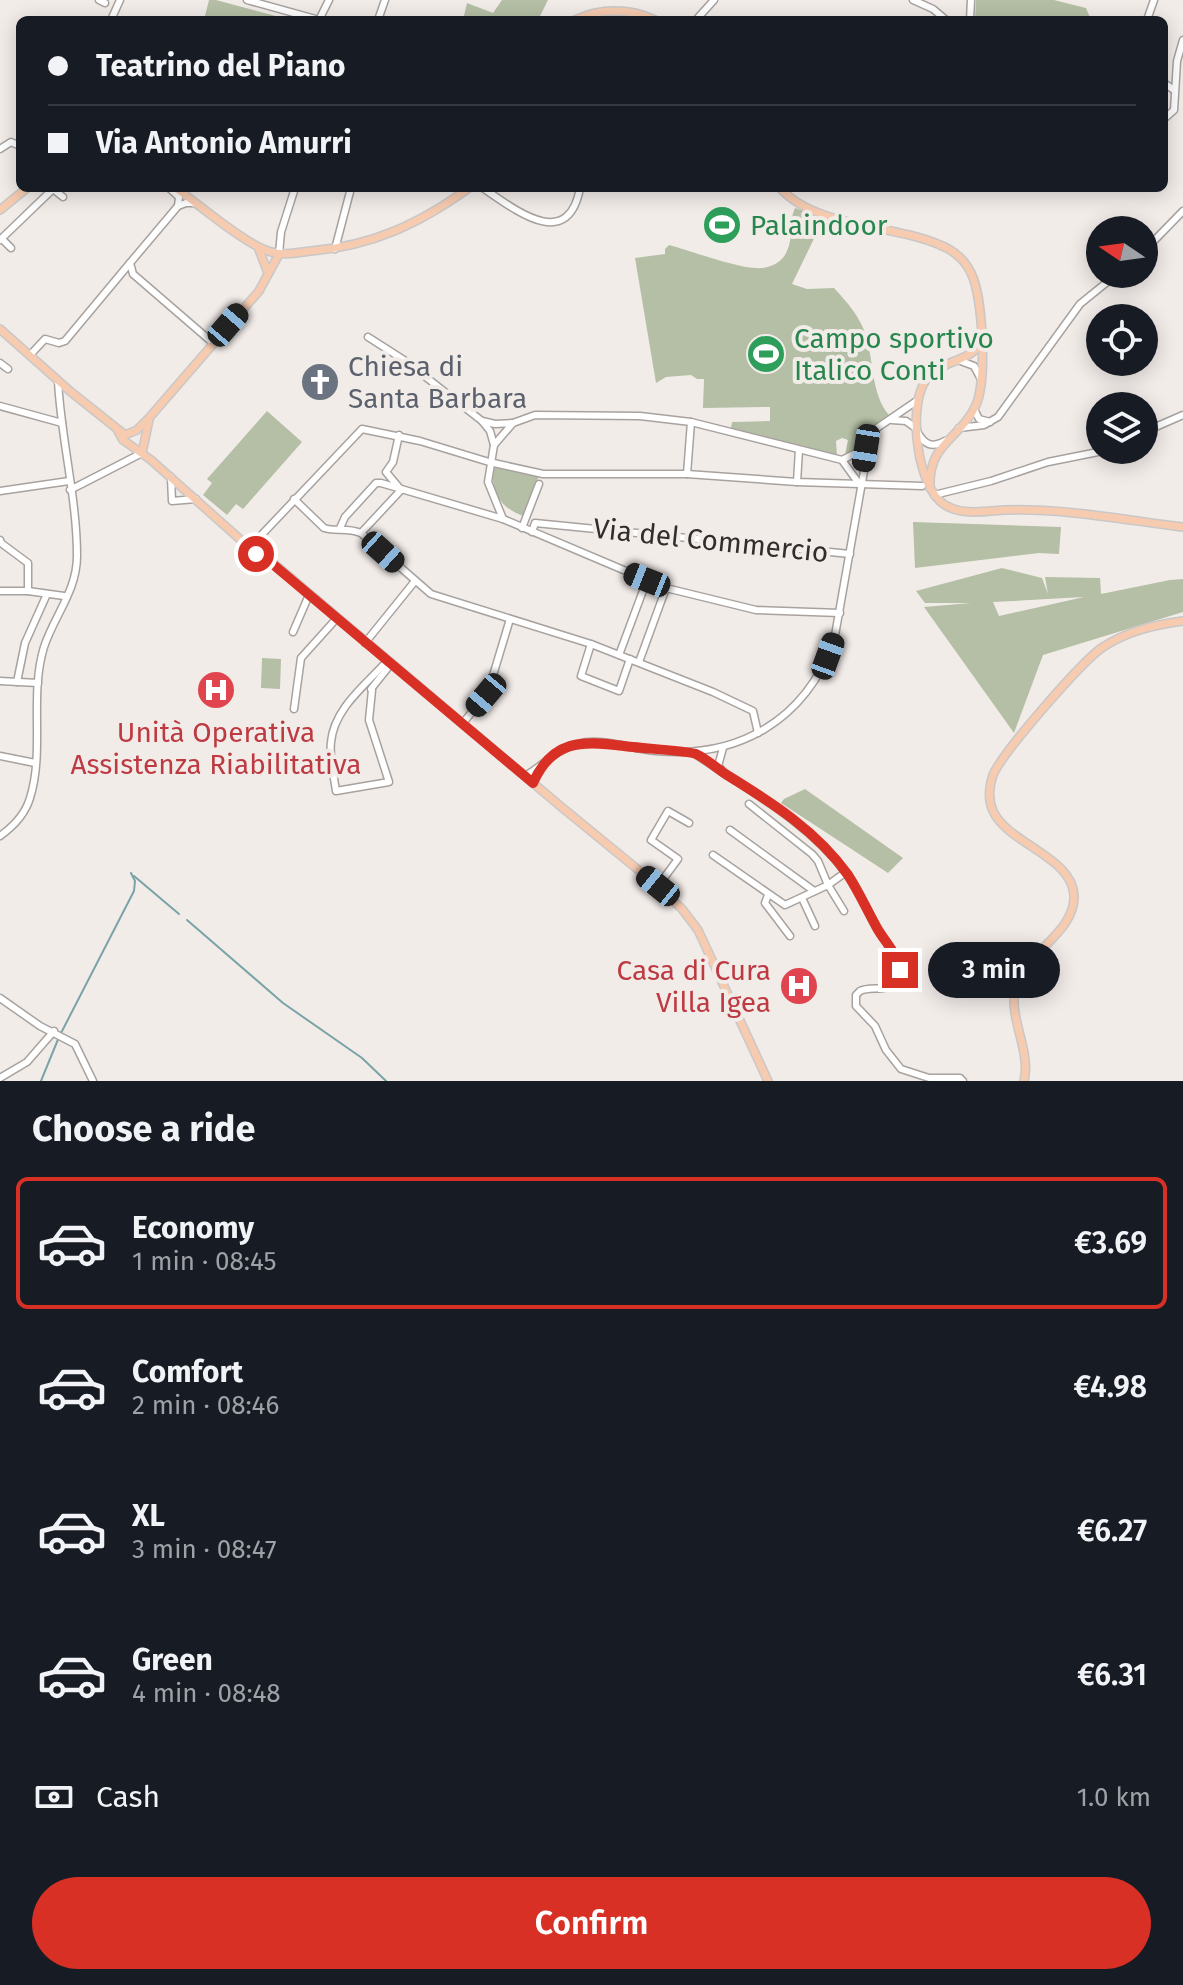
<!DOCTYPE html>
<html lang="en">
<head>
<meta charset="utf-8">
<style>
  :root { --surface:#171b24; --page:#20242c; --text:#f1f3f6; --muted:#9ea1a6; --line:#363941; --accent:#d93025 }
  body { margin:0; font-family:"Fira Sans",sans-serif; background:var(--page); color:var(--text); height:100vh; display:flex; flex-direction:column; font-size:30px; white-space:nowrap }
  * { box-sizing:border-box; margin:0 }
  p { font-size:26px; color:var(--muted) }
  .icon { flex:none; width:44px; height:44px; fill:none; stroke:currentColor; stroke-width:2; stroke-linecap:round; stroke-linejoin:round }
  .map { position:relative; height:1081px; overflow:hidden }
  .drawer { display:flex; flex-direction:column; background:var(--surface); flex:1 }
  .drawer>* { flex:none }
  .guide { position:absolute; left:16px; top:16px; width:1152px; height:176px; border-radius:12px; box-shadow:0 4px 20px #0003; display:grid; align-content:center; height:176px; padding:0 32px; background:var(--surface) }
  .needle { width:52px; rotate:283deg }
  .controls { position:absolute; left:1086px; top:216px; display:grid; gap:16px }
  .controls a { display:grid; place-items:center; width:72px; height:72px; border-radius:50%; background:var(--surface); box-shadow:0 4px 20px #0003; font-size:40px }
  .end { position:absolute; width:36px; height:36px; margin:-18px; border:10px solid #d93025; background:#fff; box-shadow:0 0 0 4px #fff }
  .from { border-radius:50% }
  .bubble { position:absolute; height:56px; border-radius:28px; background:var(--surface); box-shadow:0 4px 20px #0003; font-size:26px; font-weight:600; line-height:56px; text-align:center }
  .car { position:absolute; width:24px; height:48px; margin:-24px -12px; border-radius:10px; box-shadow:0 0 6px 2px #0007; background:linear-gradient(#222 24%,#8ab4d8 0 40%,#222 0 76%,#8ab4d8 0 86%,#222 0) }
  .guide b { display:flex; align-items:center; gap:28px; height:76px; font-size:30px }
  .guide b+b { border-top:2px solid var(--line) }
  .guide i { width:20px; height:20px; background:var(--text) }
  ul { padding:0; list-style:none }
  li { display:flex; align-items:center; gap:24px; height:132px; margin:0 16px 12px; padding:0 16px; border:4px solid transparent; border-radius:12px }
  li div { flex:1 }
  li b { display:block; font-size:30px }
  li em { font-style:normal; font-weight:600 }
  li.current { border-color:var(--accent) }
  li>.icon { width:72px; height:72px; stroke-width:1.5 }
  h2 { padding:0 32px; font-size:36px; line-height:96px }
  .pay { display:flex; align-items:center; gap:20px; height:88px; padding:0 32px; font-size:30px }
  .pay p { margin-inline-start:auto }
  .button { display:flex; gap:16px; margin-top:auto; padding:16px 32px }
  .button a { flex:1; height:92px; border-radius:48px; background:var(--accent); color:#fff; font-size:32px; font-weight:600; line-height:92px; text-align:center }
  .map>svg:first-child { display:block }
  .green { fill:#b4bfa5; fill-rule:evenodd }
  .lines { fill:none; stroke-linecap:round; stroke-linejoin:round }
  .stream { stroke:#7aa3a7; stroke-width:2 }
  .minor-casing { stroke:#a8a29f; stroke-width:9 }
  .major-casing { stroke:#c9c8c8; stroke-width:10 }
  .minor { stroke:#fff; stroke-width:6 }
  .major { stroke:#f6cbb0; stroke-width:7 }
  .route { stroke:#d93025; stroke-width:10 }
  .labels { text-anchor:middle; stroke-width:8; stroke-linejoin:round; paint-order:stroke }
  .leisure-label { font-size:28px; fill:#27864d; stroke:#f2ece9; text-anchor:start }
  .worship-label { font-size:28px; fill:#5b616d; stroke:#f2ece9; text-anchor:start }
  .street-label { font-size:28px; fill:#302d2c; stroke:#f2ece9 }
  .health-label { font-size:28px; fill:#be3a42; stroke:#f2ece9 }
</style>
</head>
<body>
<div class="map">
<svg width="1183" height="1081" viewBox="0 0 1183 1081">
  <rect width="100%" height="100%" fill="#f2ece9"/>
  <g class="green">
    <path d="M209,0H216L291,20H204Z"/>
    <path d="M502,0H548L538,20H463L467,3L493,13Z"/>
    <path d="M976,0H1054L1086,8L1091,20H975Z"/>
    <path d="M795,208L824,218L792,284L807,289L834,288C847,302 861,318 866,336C874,362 871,394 889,415L873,426L861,444L845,455L848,440L842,438L836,441L837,456L731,428L732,422L770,421V407L703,408L704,379H697L691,375L666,377L656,383L635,258L665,254V249L669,245C692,251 741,270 762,268C773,267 783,261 787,251C794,236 788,223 795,208Z"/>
    <path d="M267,411L302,442L243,509L236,504L227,515L203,495L212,483L207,479Z"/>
    <path d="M497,467L539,476L523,516C502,509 489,491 494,469Z"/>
    <path d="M913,522L1061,527L1059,554L1039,553L915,568Z"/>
    <path d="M1002,568L1042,578L1048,594L1045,577L1100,578L1101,594L1170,580L1183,579V612L1043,655L1014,733L924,607L971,603H925L916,591ZM1084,597L999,616L993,602Z"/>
    <path d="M262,658L281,659L280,689L261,688Z"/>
    <path d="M805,789L903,858L888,873L781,803L784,799Z"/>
  </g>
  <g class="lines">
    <g class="stream">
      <path d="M134,876L179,914"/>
      <path d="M187,920L283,1003L362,1058L386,1081"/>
      <path d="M41,1081L59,1037L134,891L135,881L131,873"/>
    </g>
    <defs>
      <g id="minor">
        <path d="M99,0L105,3"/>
        <path d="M247,0L319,20L329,0"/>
        <path d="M913,0L933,9L946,20"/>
        <path d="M111,20L120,0"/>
        <path d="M378,20L385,0"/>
        <path d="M696,20L714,0"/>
        <path d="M970,20L971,0"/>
        <path d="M1147,20L1154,0"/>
        <path d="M1164,83L1174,90"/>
        <path d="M1164,119L1174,110L1177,61L1183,40"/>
        <path d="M0,149L11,142L20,146"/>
        <path d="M169,188L179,197L178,206"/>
        <path d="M483,188C514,209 568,253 580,188"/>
        <path d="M53,189L63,197"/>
        <path d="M195,203H186L178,206L130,263L133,274L213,343"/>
        <path d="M2,239L11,248"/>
        <path d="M0,240L54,188"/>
        <path d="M335,249L351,188"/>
        <path d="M1144,251L1183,211"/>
        <path d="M279,254L281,232L295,188"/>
        <path d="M368,337L404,360L482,421L490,431L494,445"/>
        <path d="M30,355L45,339L59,343L65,341L130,263"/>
        <path d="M958,360L974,366L981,379"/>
        <path d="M0,363L8,369"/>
        <path d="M0,406L62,423"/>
        <path d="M974,409L979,419L990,422"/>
        <path d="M892,420L906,421L917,429"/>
        <path d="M482,421L495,424L513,423"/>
        <path d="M959,428L984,425L998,417L1080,304L1117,274"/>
        <path d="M1144,432L1183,415"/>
        <path d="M918,433C925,445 932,448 945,441"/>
        <path d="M842,460L856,453L877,428L918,400"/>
        <path d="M687,474L691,422"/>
        <path d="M171,477L172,501L196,499"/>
        <path d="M797,482L799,450"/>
        <path d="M70,490L142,453"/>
        <path d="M0,491L69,481"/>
        <path d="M934,495L991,481L1048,462L1108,450"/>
        <path d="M294,499L324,528C336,532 346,527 361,533L431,594L591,644L713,692L753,711L758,733"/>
        <path d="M503,519L488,482L494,445L513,423L535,415L640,416L691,422L842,460L860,485"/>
        <path d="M340,528L345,517L376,483H381L503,519L666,588L756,610L840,613"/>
        <path d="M522,528L539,484"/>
        <path d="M532,532L535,523L850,554"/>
        <path d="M361,533L401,490L386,472L393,462L399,435"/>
        <path d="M0,540L1,543L28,563V591"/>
        <path d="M250,547L362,429L420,441L489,462L543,474H687L797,482L922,486"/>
        <path d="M0,591H28L64,596"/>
        <path d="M293,632L309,595"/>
        <path d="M365,643L415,581"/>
        <path d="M591,644L581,676L619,691L630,659"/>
        <path d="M619,655L647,580"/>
        <path d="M639,662L666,588"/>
        <path d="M0,681L38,683"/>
        <path d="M17,682L25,643L47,594"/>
        <path d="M371,689L391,664"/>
        <path d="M372,690L369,720L389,782L336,791C334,776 329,758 331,742C334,708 367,684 387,661"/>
        <path d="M294,709L301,658L337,618"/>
        <path d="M463,723L488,692L510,619"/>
        <path d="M694,753C748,791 802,817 844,870C859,890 869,913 881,935C889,948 911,967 895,983C886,992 870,986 860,991L856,995V1006L875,1026L886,1050L901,1069L929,1078H960L963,1081"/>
        <path d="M0,756L35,763"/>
        <path d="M721,769L718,766L723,748"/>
        <path d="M525,776C543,766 556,749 577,744C602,737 630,749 656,751C739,759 805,720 834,641L870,437"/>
        <path d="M749,804L812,854L818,861L828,885L844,911"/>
        <path d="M730,830L814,891"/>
        <path d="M0,836C14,826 25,815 30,798C45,750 29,696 44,647C54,616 77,591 77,556C77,498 61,439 58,381"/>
        <path d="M713,855L785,905L828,885L846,872"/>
        <path d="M658,886L678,859L651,840L668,811L689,823"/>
        <path d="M768,895L765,903L790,936"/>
        <path d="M802,898L815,926"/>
        <path d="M0,998L40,1026L75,1044L93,1081"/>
        <path d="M0,1078L27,1062L54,1031"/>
      </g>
      <g id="major">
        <path d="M575,20C600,8 630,8 655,20"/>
        <path d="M176,188C198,204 244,243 268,251C282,256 296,253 311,251C372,246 419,224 469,188"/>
        <path d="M780,188C816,228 892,224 940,245C953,250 965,260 971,273C983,296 987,381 976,405C960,440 928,442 930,488"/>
        <path d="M0,210L27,188"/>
        <path d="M258,247L268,273"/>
        <path d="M0,329L71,392L125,435L137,430L149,418L259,291L279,254"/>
        <path d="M981,344C965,365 936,359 923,385C909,413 917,487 945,505C962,516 987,511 1005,510C1064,508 1125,520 1183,527"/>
        <path d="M118,431L123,440L151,460L251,549"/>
        <path d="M142,453L149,420"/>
        <path d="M250,547L259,551L559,805L658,886L682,909L698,930L768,1081"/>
        <path d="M1024,1081C1032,1047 1004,1014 1018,980C1030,951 1075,931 1074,896C1073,857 1008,844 993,811C988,800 989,787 993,775C1002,753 1082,661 1103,647C1128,631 1154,625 1183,621"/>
      </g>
    </defs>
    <use href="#minor" class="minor-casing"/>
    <use href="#major" class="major-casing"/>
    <use href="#minor" class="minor"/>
    <use href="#major" class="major"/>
  </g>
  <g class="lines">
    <path class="route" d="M256,554L269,561L533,783C552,740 582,740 624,746C637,748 690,751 696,754C707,759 716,768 727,775C771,802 817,831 848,875C859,892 867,910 877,928C885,942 897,953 900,970"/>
  </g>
  <defs>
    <symbol id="stadium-disc" viewBox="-11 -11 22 22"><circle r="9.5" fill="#2e9e5b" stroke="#f2ece9"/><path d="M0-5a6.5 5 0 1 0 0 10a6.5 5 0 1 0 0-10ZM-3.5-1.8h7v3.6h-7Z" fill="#fff"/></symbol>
    <symbol id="church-disc" viewBox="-11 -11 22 22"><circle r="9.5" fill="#6b7280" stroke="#f2ece9"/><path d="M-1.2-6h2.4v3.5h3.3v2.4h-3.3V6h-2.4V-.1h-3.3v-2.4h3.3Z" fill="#fff"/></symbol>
    <symbol id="hospital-disc" viewBox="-11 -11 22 22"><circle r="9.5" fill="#e0444e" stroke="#f2ece9"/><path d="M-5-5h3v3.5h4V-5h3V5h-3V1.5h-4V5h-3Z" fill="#fff"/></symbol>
  </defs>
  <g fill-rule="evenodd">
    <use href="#stadium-disc" x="700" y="203" width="44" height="44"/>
    <use href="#stadium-disc" x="744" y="332" width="44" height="44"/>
    <use href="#church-disc" x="298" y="360" width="44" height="44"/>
    <use href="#hospital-disc" x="194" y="668" width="44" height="44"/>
    <use href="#hospital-disc" x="777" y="964" width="44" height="44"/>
  </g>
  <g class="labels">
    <g class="leisure-label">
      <text x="750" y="235">Palaindoor</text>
      <text x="794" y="348">Campo sportivo<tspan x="794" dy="32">Italico Conti</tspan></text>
    </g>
    <g class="worship-label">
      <text x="348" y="376">Chiesa di<tspan x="348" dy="32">Santa Barbara</tspan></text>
    </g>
    <g class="street-label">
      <text transform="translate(711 540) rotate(6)" y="10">Via del Commercio</text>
    </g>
    <g class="health-label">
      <text x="216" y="742">Unità Operativa<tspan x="216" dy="32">Assistenza Riabilitativa</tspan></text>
      <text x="771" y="980" text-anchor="end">Casa di Cura<tspan x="771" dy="32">Villa Igea</tspan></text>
    </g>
  </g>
</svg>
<div class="controls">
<a><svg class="needle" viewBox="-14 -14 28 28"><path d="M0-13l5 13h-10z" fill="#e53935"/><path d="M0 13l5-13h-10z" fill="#9ea1a6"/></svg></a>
<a><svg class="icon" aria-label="locate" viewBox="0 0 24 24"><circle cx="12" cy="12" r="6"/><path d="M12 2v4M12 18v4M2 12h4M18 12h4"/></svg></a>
<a><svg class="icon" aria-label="layers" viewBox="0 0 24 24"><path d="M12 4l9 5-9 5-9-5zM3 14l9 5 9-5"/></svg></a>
</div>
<i class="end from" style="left:256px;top:554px"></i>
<i class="end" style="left:900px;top:970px"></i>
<div class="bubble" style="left:928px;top:942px;width:132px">3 min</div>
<i class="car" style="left:228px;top:325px;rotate:41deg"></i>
<i class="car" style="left:866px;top:448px;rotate:189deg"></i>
<i class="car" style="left:383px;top:552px;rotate:132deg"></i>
<i class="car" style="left:647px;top:580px;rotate:292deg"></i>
<i class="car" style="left:828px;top:656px;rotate:20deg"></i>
<i class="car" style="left:486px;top:695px;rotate:220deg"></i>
<i class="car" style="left:658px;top:886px;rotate:309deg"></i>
<div class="guide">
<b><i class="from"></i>Teatrino del Piano</b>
<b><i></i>Via Antonio Amurri</b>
</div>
</div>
<section class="drawer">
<h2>Choose a ride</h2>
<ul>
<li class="current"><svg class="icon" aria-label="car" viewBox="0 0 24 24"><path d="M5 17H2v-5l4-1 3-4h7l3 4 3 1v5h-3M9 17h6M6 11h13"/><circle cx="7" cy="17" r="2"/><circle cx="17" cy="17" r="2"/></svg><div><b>Economy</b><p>1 min · 08:45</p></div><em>€3.69</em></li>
<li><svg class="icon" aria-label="car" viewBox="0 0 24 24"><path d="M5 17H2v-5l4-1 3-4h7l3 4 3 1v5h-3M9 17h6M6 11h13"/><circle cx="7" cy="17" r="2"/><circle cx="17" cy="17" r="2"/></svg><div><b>Comfort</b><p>2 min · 08:46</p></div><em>€4.98</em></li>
<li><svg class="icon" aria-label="car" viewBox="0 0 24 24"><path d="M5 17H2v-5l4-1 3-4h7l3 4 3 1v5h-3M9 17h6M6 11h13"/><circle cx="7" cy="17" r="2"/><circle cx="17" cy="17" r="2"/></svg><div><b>XL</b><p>3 min · 08:47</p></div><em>€6.27</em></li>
<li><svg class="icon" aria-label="car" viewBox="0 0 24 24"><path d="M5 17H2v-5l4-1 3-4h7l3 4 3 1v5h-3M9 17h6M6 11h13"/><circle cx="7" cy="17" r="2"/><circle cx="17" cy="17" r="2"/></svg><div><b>Green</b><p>4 min · 08:48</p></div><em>€6.31</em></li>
</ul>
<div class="pay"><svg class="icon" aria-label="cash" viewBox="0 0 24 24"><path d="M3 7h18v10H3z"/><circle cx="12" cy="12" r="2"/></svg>Cash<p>1.0 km</p></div>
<div class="button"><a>Confirm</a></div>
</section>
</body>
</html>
